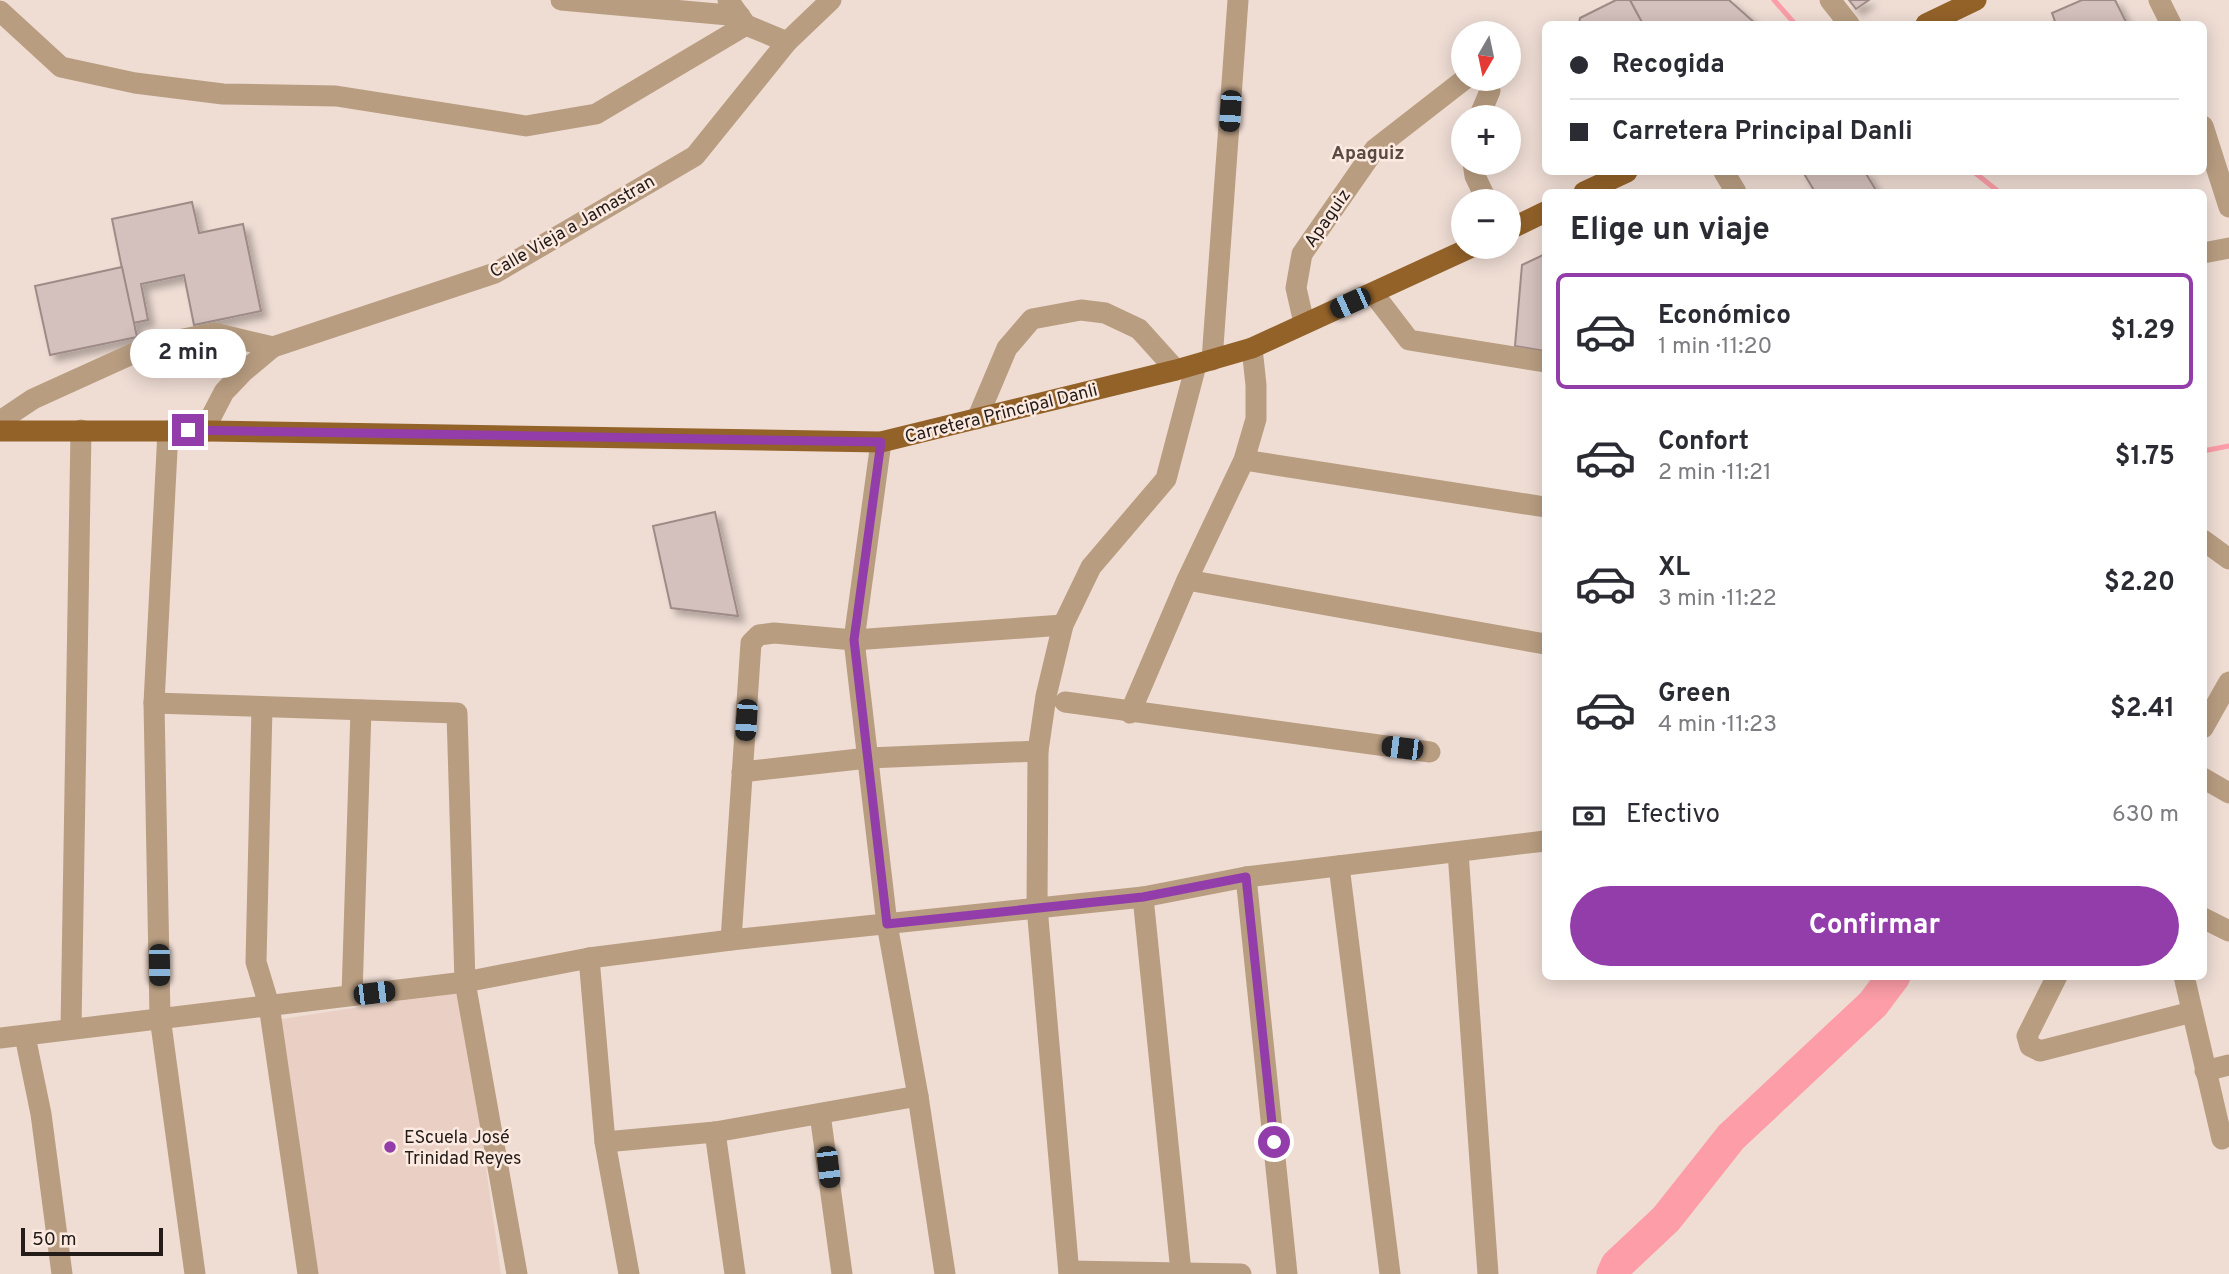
<!DOCTYPE html>
<html lang="es">
<head>
<meta charset="utf-8">
<style>
  :root { --surface:#fff; --page:#f2f2f3; --text:#2b2b33; --muted:#7c7c81; --line:#e1e1e2; --accent:#923daa }
  body { margin:0; font-family:Overpass,sans-serif; background:var(--page); color:var(--text); height:100vh; display:flex; flex-direction:column; font-size:26px; white-space:nowrap }
  * { box-sizing:border-box; margin:0 }
  p { font-size:23px; color:var(--muted) }
  .icon { flex:none; width:38px; height:38px; fill:none; stroke:currentColor; stroke-width:2; stroke-linecap:round; stroke-linejoin:round }
  .map { position:relative; flex:1; overflow:hidden }
  .side { position:absolute; left:1542px; top:189px; width:665px; height:791px; display:flex; flex-direction:column; background:var(--surface); border-radius:10px; box-shadow:0 4px 18px #0003 }
  .side>* { flex:none }
  .top-card { position:absolute; left:1542px; top:21px; width:665px; height:154px; border-radius:10px; box-shadow:0 4px 18px #0003; display:grid; align-content:center; height:154px; padding:0 28px; background:var(--surface) }
  .needle { width:46px; rotate:189deg }
  .buttons { position:absolute; left:1451px; top:21px; display:grid; gap:14px }
  .buttons a { display:grid; place-items:center; width:70px; height:70px; border-radius:50%; background:var(--surface); box-shadow:0 4px 18px #0003; font-size:35px }
  .scale { position:absolute; left:21px; bottom:18px; width:142px; box-sizing:border-box; padding-left:7px; border:4px solid #231c19; border-top:0; font-size:19px; line-height:24px; white-space:nowrap; color:#231c19; -webkit-text-stroke:5px #fceae1; paint-order:stroke }
  .end { position:absolute; width:32px; height:32px; margin:-16px; border:9px solid #923daa; background:#fff; box-shadow:0 0 0 4px #fff }
  .from { border-radius:50% }
  .bubble { position:absolute; height:49px; border-radius:24px; background:var(--surface); box-shadow:0 4px 18px #0003; font-size:23px; font-weight:700; line-height:49px; text-align:center }
  .car { position:absolute; width:21px; height:42px; margin:-21px -10px; border-radius:9px; box-shadow:0 0 5px 2px #0007; background:linear-gradient(#222 24%,#8ab4d8 0 40%,#222 0 76%,#8ab4d8 0 86%,#222 0) }
  .top-card b { display:flex; align-items:center; gap:24px; height:66px; font-size:26px }
  .top-card b+b { border-top:2px solid var(--line) }
  .top-card i { width:18px; height:18px; background:var(--text) }
  ul { padding:0; list-style:none }
  li { display:flex; align-items:center; gap:21px; height:116px; margin:0 14px 10px; padding:0 14px; border:4px solid transparent; border-radius:10px }
  li div { flex:1 }
  li b { display:block; font-size:26px }
  li em { font-style:normal; font-weight:700 }
  li.active { border-color:var(--accent) }
  li>.icon { width:63px; height:63px; stroke-width:1.5 }
  h2 { padding:0 28px; font-size:32px; line-height:84px }
  .pay { display:flex; align-items:center; gap:18px; height:77px; padding:0 28px; font-size:26px }
  .pay p { margin-inline-start:auto }
  .button { display:flex; gap:14px; margin-top:auto; padding:14px 28px }
  .button a { flex:1; height:80px; border-radius:42px; background:var(--accent); color:#fff; font-size:28px; font-weight:700; line-height:80px; text-align:center }
  .map>svg:first-child { display:block }
  .built { fill:#ead0c4 }
  .lines { fill:none; stroke-linecap:round; stroke-linejoin:round }
  .stream { stroke:#fc9da8; stroke-width:5 }
  .river { stroke:#fc9da8; stroke-width:33 }
  .building { fill:#d4c0bc; stroke:#9e8b88; stroke-width:2; filter:url(#shadow) }
  .minor { stroke:#b89d81; stroke-width:21 }
  .major { stroke:#936229; stroke-width:21 }
  .route { stroke:#923daa; stroke-width:9 }
  .poi-dot { fill:#923daa; stroke:#fceae1; stroke-width:2.5 }
  .labels { text-anchor:middle; stroke-width:5; stroke-linejoin:round; paint-order:stroke }
  .street-label { font-size:18px; fill:#231c19; stroke:#fceae1 }
  .poi-label { font-size:18px; fill:#231c19; stroke:#fceae1; text-anchor:start }
  .neighbourhood-label { font-size:19px; font-weight:bold; fill:#594a43; stroke:#fceae1 }
</style>
</head>
<body>
<div class="map">
<svg width="2229" height="1274" viewBox="0 0 2229 1274">
  <defs>
    <filter id="shadow"><feDropShadow dx="6" dy="6" stdDeviation="3.5" flood-color="#0004"/></filter>
  </defs>
  <rect width="100%" height="100%" fill="#efddd4"/>
  <path class="built" d="M461,991L501,1274H318L276,1020Z"/>
  <g class="lines">
    <g class="stream">
      <path d="M1774,0L1795,24"/>
      <path d="M1974,172L1999,192"/>
      <path d="M2203,451L2229,446"/>
    </g>
    <path class="river" d="M1613,1274L1617,1265L1666,1219L1731,1137L1873,1004L1894,976"/>
  </g>
  <g class="building">
    <path d="M1616,0H1630L1643,24H1579L1580,18Z"/>
    <path d="M1630,0H1729L1756,24H1643Z"/>
    <path d="M1849,0H1869L1856,9Z"/>
    <path d="M2082,0H2115L2127,24H2056L2052,13Z"/>
    <path d="M1803,172H1865L1877,192H1815Z"/>
    <path d="M192,202L199,233L243,224L261,311L194,325L184,275L141,284L148,320L133,323L112,219Z"/>
    <path d="M1545,254V351L1515,346L1522,265Z"/>
    <path d="M122,267L137,337L50,355L35,286Z"/>
    <path d="M715,512L738,616L671,608L653,526Z"/>
  </g>
  <g class="lines">
    <g class="minor">
      <path d="M561,0L740,16"/>
      <path d="M728,0L746,25L787,42"/>
      <path d="M1830,0L1849,24"/>
      <path d="M2159,0L2171,24"/>
      <path d="M0,11L61,67L135,83L223,94L336,96L526,126L596,114L746,25"/>
      <path d="M1479,117L1490,91L1488,79"/>
      <path d="M2203,126L2229,207"/>
      <path d="M1473,163L1475,176L1487,201"/>
      <path d="M1724,172L1736,192"/>
      <path d="M2203,253L2229,248"/>
      <path d="M1373,293L1409,340L1545,362"/>
      <path d="M1304,323L1296,288L1302,254L1375,149L1465,79"/>
      <path d="M1212,360L1238,0"/>
      <path d="M977,419L1007,348L1032,319L1081,310L1105,313L1139,329L1176,370"/>
      <path d="M0,421L33,399L152,345L214,333L273,347"/>
      <path d="M168,431L154,703L160,1017L195,1274"/>
      <path d="M209,431L211,417L224,392L243,372L273,347L495,273L695,156L787,42L831,0"/>
      <path d="M881,442L854,640L887,924L918,1096L945,1274"/>
      <path d="M1244,460L1545,507"/>
      <path d="M2203,540L2229,559"/>
      <path d="M1187,580L1545,644"/>
      <path d="M1065,702L1430,752"/>
      <path d="M154,703L457,713L465,982L517,1274"/>
      <path d="M262,707L256,962L269,1005L308,1274"/>
      <path d="M1130,713L1187,580L1244,460L1256,419V385L1252,348"/>
      <path d="M2203,728L2229,682"/>
      <path d="M742,772L868,758L1038,751"/>
      <path d="M2203,778L2229,793"/>
      <path d="M1458,852L1488,1274"/>
      <path d="M1339,866L1390,1274"/>
      <path d="M1246,877L1287,1274"/>
      <path d="M1143,897L1181,1272"/>
      <path d="M2203,918L2229,931"/>
      <path d="M731,940L751,643L759,635L774,633L854,640L1063,625"/>
      <path d="M589,958L605,1142L629,1274"/>
      <path d="M2057,976L2027,1036L2030,1046L2040,1051L2192,1012"/>
      <path d="M2184,976L2222,1139"/>
      <path d="M352,995L361,710"/>
      <path d="M71,1029L81,430"/>
      <path d="M25,1036L41,1114L62,1274"/>
      <path d="M0,1038L465,982L589,958L731,940L1143,897L1246,877L1545,841"/>
      <path d="M2205,1071L2229,1065"/>
      <path d="M820,1114L842,1274"/>
      <path d="M715,1132L735,1274"/>
      <path d="M605,1142L715,1132L918,1096"/>
      <path d="M1069,1271L1241,1274"/>
      <path d="M1069,1274L1037,907L1038,751L1046,696L1063,625L1091,567L1166,479L1196,365"/>
    </g>
    <g class="major">
      <path d="M1926,24L1976,0"/>
      <path d="M1584,192L1627,172"/>
      <path d="M1508,230L1545,212"/>
      <path d="M0,431H209L881,442L1176,370L1252,348L1472,247"/>
    </g>
  </g>
  <g class="lines">
    <path class="route" d="M188,430L881,442L854,640L887,924L1143,897L1246,877L1274,1142"/>
  </g>
  <circle class="poi-dot" cx="390" cy="1147" r="7"/>
  <g class="labels">
    <g class="street-label">
      <text transform="translate(1327 218) rotate(-55)" y="6">Apaguiz</text>
      <text transform="translate(572 226) rotate(-30)" y="6">Calle Vieja a Jamastran</text>
      <text transform="translate(1001 413) rotate(-14)" y="6">Carretera Principal Danli</text>
    </g>
    <g class="poi-label">
      <text x="404" y="1143">EScuela José<tspan x="404" dy="21">Trinidad Reyes</tspan></text>
    </g>
    <g class="neighbourhood-label">
      <text x="1368" y="159">Apaguiz</text>
    </g>
  </g>
</svg>
<div class="buttons">
<a><svg class="needle" viewBox="-14 -14 28 28"><path d="M0-13l5 13h-10z" fill="#e53935"/><path d="M0 13l5-13h-10z" fill="#7c7c81"/></svg></a>
<a>+</a>
<a>−</a>
</div>
<div class="scale">50 m</div>
<i class="end from" style="left:1274px;top:1142px"></i>
<i class="end" style="left:188px;top:430px"></i>
<div class="bubble" style="left:130px;top:329px;width:116px">2 min</div>
<i class="car" style="left:1230px;top:111px;rotate:184deg"></i>
<i class="car" style="left:1350px;top:303px;rotate:246deg"></i>
<i class="car" style="left:746px;top:720px;rotate:184deg"></i>
<i class="car" style="left:1402px;top:748px;rotate:277deg"></i>
<i class="car" style="left:159px;top:965px;rotate:179deg"></i>
<i class="car" style="left:374px;top:993px;rotate:83deg"></i>
<i class="car" style="left:828px;top:1167px;rotate:173deg"></i>
<div class="top-card">
<b><i class="from"></i>Recogida</b>
<b><i></i>Carretera Principal Danli</b>
</div>
<section class="side">
<h2>Elige un viaje</h2>
<ul>
<li class="active"><svg class="icon" aria-label="car" viewBox="0 0 24 24"><path d="M5 17H2v-5l4-1 3-4h7l3 4 3 1v5h-3M9 17h6M6 11h13"/><circle cx="7" cy="17" r="2"/><circle cx="17" cy="17" r="2"/></svg><div><b>Económico</b><p>1 min · 11:20</p></div><em>$1.29</em></li>
<li><svg class="icon" aria-label="car" viewBox="0 0 24 24"><path d="M5 17H2v-5l4-1 3-4h7l3 4 3 1v5h-3M9 17h6M6 11h13"/><circle cx="7" cy="17" r="2"/><circle cx="17" cy="17" r="2"/></svg><div><b>Confort</b><p>2 min · 11:21</p></div><em>$1.75</em></li>
<li><svg class="icon" aria-label="car" viewBox="0 0 24 24"><path d="M5 17H2v-5l4-1 3-4h7l3 4 3 1v5h-3M9 17h6M6 11h13"/><circle cx="7" cy="17" r="2"/><circle cx="17" cy="17" r="2"/></svg><div><b>XL</b><p>3 min · 11:22</p></div><em>$2.20</em></li>
<li><svg class="icon" aria-label="car" viewBox="0 0 24 24"><path d="M5 17H2v-5l4-1 3-4h7l3 4 3 1v5h-3M9 17h6M6 11h13"/><circle cx="7" cy="17" r="2"/><circle cx="17" cy="17" r="2"/></svg><div><b>Green</b><p>4 min · 11:23</p></div><em>$2.41</em></li>
</ul>
<div class="pay"><svg class="icon" aria-label="cash" viewBox="0 0 24 24"><path d="M3 7h18v10H3z"/><circle cx="12" cy="12" r="2"/></svg>Efectivo<p>630 m</p></div>
<div class="button"><a>Confirmar</a></div>
</section>
</div>
</body>
</html>
